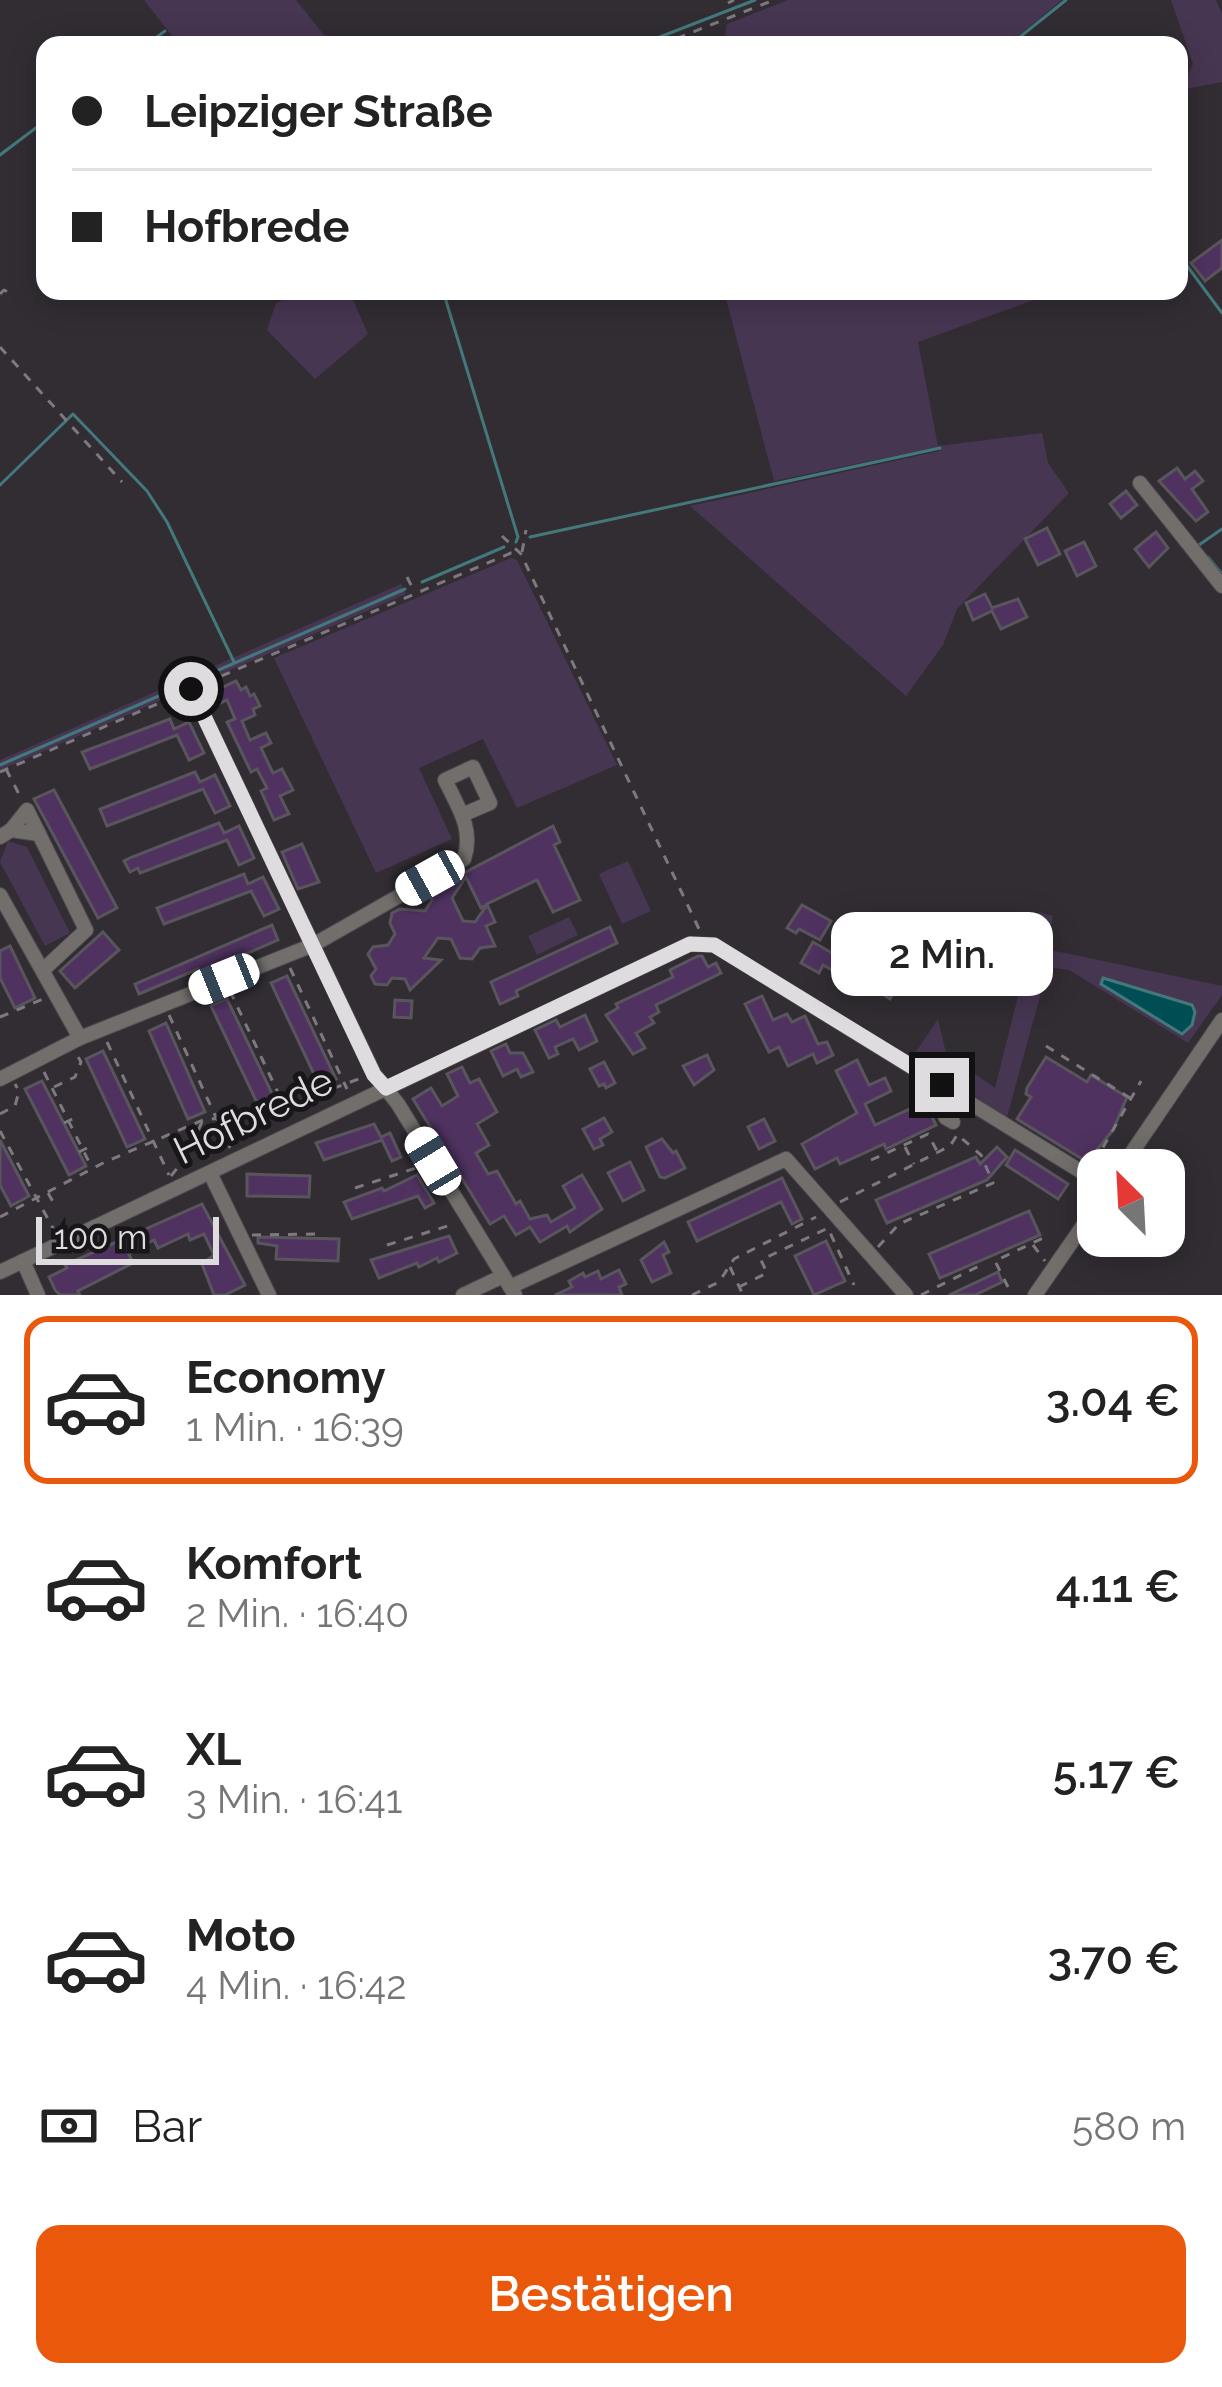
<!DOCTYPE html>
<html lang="de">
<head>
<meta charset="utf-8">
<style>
  :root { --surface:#fff; --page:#f2f2f2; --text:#222; --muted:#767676; --line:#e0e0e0; --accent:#ea580c }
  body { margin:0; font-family:Raleway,sans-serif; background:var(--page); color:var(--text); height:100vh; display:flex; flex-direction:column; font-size:45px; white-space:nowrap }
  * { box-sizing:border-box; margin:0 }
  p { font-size:39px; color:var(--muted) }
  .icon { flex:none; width:66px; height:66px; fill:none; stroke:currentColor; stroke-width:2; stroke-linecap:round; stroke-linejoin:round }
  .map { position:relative; height:1295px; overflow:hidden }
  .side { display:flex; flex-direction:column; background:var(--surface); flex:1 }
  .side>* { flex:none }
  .top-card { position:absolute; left:36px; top:36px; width:1152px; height:264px; border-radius:24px; box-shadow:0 6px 30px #0003; display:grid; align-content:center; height:264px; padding:0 36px; background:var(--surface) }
  .needle { width:78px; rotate:336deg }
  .buttons { position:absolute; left:1077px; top:1149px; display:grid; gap:24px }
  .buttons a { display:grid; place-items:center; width:108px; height:108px; border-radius:24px; background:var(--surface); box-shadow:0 6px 30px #0003; font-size:60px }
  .scale { position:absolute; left:36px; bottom:30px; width:183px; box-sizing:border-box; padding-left:12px; border:6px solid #dfdce0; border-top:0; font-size:33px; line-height:42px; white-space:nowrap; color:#dfdce0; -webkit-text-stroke:9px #181619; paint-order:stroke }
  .end { position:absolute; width:54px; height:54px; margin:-27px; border:15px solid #dfdce0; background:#111; box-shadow:0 0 0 6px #111 }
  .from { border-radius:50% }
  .bubble { position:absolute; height:84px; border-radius:24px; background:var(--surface); box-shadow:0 6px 30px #0003; font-size:39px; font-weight:600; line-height:84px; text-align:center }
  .car { position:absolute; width:36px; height:72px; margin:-36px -18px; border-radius:15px; box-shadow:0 0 9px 3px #0007; background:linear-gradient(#fff 24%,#345 0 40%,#fff 0 76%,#345 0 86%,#fff 0) }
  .top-card b { display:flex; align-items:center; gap:42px; height:114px; font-size:45px }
  .top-card b+b { border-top:3px solid var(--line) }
  .top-card i { width:30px; height:30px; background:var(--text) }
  ul { padding:21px 0 0; list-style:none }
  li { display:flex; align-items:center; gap:36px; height:168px; margin:0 24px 18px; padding:0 12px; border:6px solid transparent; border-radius:24px }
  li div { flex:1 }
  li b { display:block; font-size:45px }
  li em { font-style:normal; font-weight:600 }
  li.current { border-color:var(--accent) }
  li>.icon { width:108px; height:108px; stroke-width:1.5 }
  .pay { display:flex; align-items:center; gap:30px; height:132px; padding:0 36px; font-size:45px }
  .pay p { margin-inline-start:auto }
  .button { display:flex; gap:24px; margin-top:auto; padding:24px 36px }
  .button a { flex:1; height:138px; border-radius:24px; background:var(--accent); color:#fff; font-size:48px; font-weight:600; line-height:138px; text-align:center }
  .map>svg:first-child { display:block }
  .green { fill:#473652 }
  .water { fill:#004e53; stroke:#43797d; stroke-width:3 }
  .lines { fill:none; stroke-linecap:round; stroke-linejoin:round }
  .stream { stroke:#43797d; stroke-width:3 }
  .building { fill:#4f3260; stroke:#59555c; stroke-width:3; fill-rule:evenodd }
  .minor-casing { stroke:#4d494f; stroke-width:16 }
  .path { stroke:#7d797e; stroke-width:3; stroke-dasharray:9 9; stroke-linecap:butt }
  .minor { stroke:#716e6c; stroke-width:14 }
  .route { stroke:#dfdce0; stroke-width:15 }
  .labels { text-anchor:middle; stroke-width:10; stroke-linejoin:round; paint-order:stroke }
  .street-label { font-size:39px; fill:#dfdce0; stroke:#181619 }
</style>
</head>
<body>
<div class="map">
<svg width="1222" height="1295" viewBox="0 0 1222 1295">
  <rect width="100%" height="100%" fill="#312d33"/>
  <g class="green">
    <path d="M144,0H296L332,45H179Z"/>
    <path d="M788,0H1062L1007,45H723L727,24Z"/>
    <path d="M1171,0H1216L1222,14V82L1181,90L1193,64Z"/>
    <path d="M304,291H349L368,334L315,379L267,330L276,303Z"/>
    <path d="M724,291L1053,293L918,342L938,446L1042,433L1048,463L1069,493L957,609L943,645L906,696L690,506L939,451L938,447L774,481Z"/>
    <path d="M511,558L517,560L617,765L517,808L483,739L419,768L452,839L376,873L274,658Z"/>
    <path d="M401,584L406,594L0,770V760Z"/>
    <path d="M8,841L27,847L70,933L45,946L0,862Z"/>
    <path d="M628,861L651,911L622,924L599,874Z"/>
    <path d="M1039,912L1053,916L1046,949L1222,986V995L1188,1043L1069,970L1048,967L1007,1117L913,1056L938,1019L946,1053L995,1088Z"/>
    <path d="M569,917L578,935L537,955L528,936Z"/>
  </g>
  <path class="water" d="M1103,978L1192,1005L1195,1012L1192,1025L1182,1034L1101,984Z"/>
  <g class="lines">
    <g class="stream">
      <path d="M146,45L165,31"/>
      <path d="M639,45L755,0"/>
      <path d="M1010,45L1066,0"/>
      <path d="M0,155L45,121"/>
      <path d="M1179,255L1222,313"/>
      <path d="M443,291L518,537L516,542"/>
      <path d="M0,485L73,414L147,491L167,522L234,662"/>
      <path d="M530,537L940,448"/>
      <path d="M1199,545L1222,529"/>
      <path d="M1208,557L1222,574"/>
      <path d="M422,582L504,547"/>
      <path d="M0,765L405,589"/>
    </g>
  </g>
  <g class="building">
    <path d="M1222,240V268L1205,281L1191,263Z"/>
    <path d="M1177,468L1185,479L1195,471L1203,481L1192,489L1208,512L1196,521L1159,481Z"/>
    <path d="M1126,491L1137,505L1121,518L1110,504Z"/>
    <path d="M1047,528L1060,554L1038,565L1025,539Z"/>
    <path d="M1156,532L1168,548L1149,567L1135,549Z"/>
    <path d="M1084,542L1096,566L1077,576L1065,551Z"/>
    <path d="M985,594L992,608L1018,599L1027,617L1001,629L992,611L973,620L966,603Z"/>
    <path d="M236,681L241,690L246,687L250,696L254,694L260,706L253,709L255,715L242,721L250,740L266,733L271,743L261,748L273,773L282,769L293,790L280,796L289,814L274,820L261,791L267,788L257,769L251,772L227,722L235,719L227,700L212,707L206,695Z"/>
    <path d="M170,719L174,729L189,722L204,753L189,760L177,735L90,769L82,752Z"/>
    <path d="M195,772L200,782L215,775L230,806L215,813L203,789L107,826L100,809Z"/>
    <path d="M54,790L117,908L98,918L34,799Z"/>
    <path d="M219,823L224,833L239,826L254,858L239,865L227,840L140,873L138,868L130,872L124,861L132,857Z"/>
    <path d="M553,826L560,842L554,845L580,900L553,912L537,880L487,904L495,922L486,926L495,946L480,948L472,959L460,958L451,939L438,938L424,958L441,960L410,990L405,979L392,978L387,985L375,984L371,976L376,969L368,954L373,947L388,945L395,934L390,923L392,913L400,909L425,911L432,900L428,892ZM466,877L481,908L487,905L475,922L463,921L452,898Z"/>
    <path d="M302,844L319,882L298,889L282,852Z"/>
    <path d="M244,874L248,884L263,877L279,909L264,916L251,891L164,924L157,908Z"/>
    <path d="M802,905L831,921L820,940L799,929L796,933L787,928Z"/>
    <path d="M864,918L879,926L874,935L902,951L892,966L905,974L890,999L870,986L881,968L848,947Z"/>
    <path d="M272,925L278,940L200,974L198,969L139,994L135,984Z"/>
    <path d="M610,927L617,943L516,991L518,996L500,1004L491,982Z"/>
    <path d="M103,932L119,950L75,988L60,971Z"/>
    <path d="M813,942L842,959L834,971L823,965L819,973L801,963Z"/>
    <path d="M10,946L35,998L15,1008L0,978V951Z"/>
    <path d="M698,956H702L708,967L716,963L721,973L656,1005L659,1012L650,1017L654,1023L636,1033L645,1048L633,1054L606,1015L618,1008L616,1004L673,977L670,970Z"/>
    <path d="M287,976L336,1079L320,1087L271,983Z"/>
    <path d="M762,996L773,1020L787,1014L792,1022L805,1016L818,1044L827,1042L833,1055L817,1063L813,1054L788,1066L779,1047L769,1052L745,1004Z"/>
    <path d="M227,999L276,1102L260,1109L211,1006Z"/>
    <path d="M395,1000L412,1001L411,1018L394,1017Z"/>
    <path d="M585,1015L597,1041L579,1050L573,1039L555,1047L558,1054L549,1058L535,1030L556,1020L560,1027Z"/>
    <path d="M166,1023L205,1112L188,1119L149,1031Z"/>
    <path d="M506,1044L510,1053H523L533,1072L521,1077L517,1069L503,1076L491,1051Z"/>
    <path d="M103,1051L145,1139L127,1147L86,1059Z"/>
    <path d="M707,1055L714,1070L694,1085L683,1066Z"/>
    <path d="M1046,1057L1087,1082L1091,1075L1127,1097L1113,1130L1087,1162L1017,1119L1031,1097L1026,1094L1027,1088Z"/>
    <path d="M857,1060L869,1085L885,1078L891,1091L865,1104L875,1125L925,1102L936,1125L886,1149L884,1144L840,1164L837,1158L815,1169L802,1144L857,1113L836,1071Z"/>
    <path d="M604,1062L615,1083L606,1088L604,1084L599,1086L590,1069Z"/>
    <path d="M462,1067L470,1083L479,1079L497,1112L477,1124L489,1145L476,1153L488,1174L497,1171L516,1204L520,1201L530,1219L547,1215L551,1222L575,1208L563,1186L582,1175L602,1209L570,1232L567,1226L540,1242L530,1227L516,1235L504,1216L490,1224L413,1099L431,1088L442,1106L458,1096L447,1074Z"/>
    <path d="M42,1081L86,1166L69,1175L25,1089Z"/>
    <path d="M604,1118L612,1132L600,1139L603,1145L594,1149L583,1129Z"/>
    <path d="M764,1119L775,1141L759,1149L748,1127Z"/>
    <path d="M374,1124L381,1137L390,1133L401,1157L392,1161L382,1140L324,1160L316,1143Z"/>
    <path d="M662,1139L673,1153L676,1151L685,1168L665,1178L660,1177L646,1147Z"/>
    <path d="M0,1140L29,1196L11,1206L0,1185Z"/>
    <path d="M997,1147L1007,1157L987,1180L887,1223L876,1200L976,1157L980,1164Z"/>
    <path d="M1015,1150L1068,1184L1058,1199L1006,1165Z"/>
    <path d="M630,1162L644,1190L623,1201L608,1173Z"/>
    <path d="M247,1174L310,1176L309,1197L247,1196Z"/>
    <path d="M417,1175L434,1203L425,1208L418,1196L352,1219L344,1202L382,1188L384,1191Z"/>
    <path d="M782,1178L802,1219L792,1224L781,1202L697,1241L688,1222Z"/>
    <path d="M202,1204L245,1285L225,1295H214L202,1264L214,1255L204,1234L190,1240L188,1234L158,1248L154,1240L138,1248L129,1254L133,1263L78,1291L80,1295H60L55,1290L49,1277L67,1268L65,1265Z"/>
    <path d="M1029,1211L1040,1235L940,1278L929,1254Z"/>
    <path d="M449,1236L457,1253L439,1262L437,1258L419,1267L417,1263L379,1278L371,1260Z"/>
    <path d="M258,1237L339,1239L338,1261L276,1259L277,1246L258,1243Z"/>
    <path d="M826,1241L845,1281L814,1295L795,1256Z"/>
    <path d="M664,1242L669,1252L663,1255L671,1273L652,1282L641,1260Z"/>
    <path d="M619,1270L626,1284L619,1287L622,1295H555L572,1287L569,1281L583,1273L585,1277L598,1271L601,1279Z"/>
    <path d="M998,1272L1002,1282L975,1295H949Z"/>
  </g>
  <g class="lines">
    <defs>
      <g id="minor">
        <path d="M1140,483L1222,586"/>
        <path d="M191,689L374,1074L398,1104L515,1295"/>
        <path d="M11,830L27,810L39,834"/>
        <path d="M0,837L11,830L39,834L86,930L43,970"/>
        <path d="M0,895L80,1038"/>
        <path d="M0,1079L80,1038L313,945L464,859C474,829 458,807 445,780L473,767L490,803L462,815"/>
        <path d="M942,1085L936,1097L946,1118L953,1122"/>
        <path d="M1120,1170L1222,1020"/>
        <path d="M210,1173L269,1295"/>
        <path d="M23,1261L38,1295"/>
        <path d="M0,1272L690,944L714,945L1098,1182"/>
        <path d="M510,1287L786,1159L906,1295"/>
        <path d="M463,1295L503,1276"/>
        <path d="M1035,1295L1098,1204"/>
      </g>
    </defs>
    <use href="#minor" class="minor-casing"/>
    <g class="path">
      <path d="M728,3L734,0"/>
      <path d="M660,45L774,0"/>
      <path d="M0,294L4,290L14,295"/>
      <path d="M0,347L122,482"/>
      <path d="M502,536L521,554L699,929"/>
      <path d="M522,552L526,530"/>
      <path d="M407,577L414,591"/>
      <path d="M205,683L511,553L521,554"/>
      <path d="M6,769L21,798"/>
      <path d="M0,772L180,694"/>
      <path d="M290,968L347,1089"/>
      <path d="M230,991L290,1118"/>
      <path d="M169,1015L230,1148"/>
      <path d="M0,1017L43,999"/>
      <path d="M107,1042L169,1175"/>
      <path d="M1046,1046L1130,1098"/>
      <path d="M44,1072L91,1166"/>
      <path d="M54,1087L75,1077L81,1062L76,1053"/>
      <path d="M0,1114L15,1106L19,1091L15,1084"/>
      <path d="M64,1123L79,1116"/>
      <path d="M0,1131L54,1230"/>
      <path d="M905,1147L914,1164"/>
      <path d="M79,1152L93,1145"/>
      <path d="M871,1160L928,1134L937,1151"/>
      <path d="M1094,1163L1141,1081"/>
      <path d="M171,1176L186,1157L202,1122"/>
      <path d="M355,1188L422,1166"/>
      <path d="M48,1193L56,1207"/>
      <path d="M840,1202L950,1146L959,1132"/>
      <path d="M0,1217L105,1162L203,1120L272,1112L361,1078"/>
      <path d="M252,1235L322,1234"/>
      <path d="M387,1245L454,1224"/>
      <path d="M1033,1245L1045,1261"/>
      <path d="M878,1247L899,1224L993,1183L981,1155L959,1136"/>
      <path d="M730,1267L743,1295"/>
      <path d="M739,1287L767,1273L761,1260L828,1228L854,1285"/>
      <path d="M1008,1287L995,1261L1043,1238"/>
      <path d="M692,1295L719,1282L734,1259L816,1217"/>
      <path d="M921,1295L985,1263"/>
    </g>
    <use href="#minor" class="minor"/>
  </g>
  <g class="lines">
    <path class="route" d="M191,689L374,1075L386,1088L690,944L714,945L942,1085"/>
  </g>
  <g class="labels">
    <g class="street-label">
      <text transform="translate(253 1115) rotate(-26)" y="14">Hofbrede</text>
    </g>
  </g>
</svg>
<div class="buttons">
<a><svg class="needle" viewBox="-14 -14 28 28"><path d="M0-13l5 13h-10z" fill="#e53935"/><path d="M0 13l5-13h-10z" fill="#767676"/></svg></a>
</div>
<div class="scale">100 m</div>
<i class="end from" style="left:191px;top:689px"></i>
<i class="end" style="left:942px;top:1085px"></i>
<div class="bubble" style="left:831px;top:912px;width:222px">2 Min.</div>
<i class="car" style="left:430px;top:878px;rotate:241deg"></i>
<i class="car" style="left:224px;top:979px;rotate:248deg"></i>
<i class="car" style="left:433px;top:1161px;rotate:329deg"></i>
<div class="top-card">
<b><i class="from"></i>Leipziger Straße</b>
<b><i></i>Hofbrede</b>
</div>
</div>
<section class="side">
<ul>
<li class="current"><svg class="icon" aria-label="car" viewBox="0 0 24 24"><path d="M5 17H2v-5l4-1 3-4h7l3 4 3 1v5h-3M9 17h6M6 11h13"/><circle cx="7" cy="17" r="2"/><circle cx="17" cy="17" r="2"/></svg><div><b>Economy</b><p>1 Min. · 16:39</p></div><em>3.04 €</em></li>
<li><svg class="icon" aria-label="car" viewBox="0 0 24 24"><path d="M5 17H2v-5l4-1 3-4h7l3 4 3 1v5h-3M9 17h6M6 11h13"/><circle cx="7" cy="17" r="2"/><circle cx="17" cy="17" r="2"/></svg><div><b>Komfort</b><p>2 Min. · 16:40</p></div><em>4.11 €</em></li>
<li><svg class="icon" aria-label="car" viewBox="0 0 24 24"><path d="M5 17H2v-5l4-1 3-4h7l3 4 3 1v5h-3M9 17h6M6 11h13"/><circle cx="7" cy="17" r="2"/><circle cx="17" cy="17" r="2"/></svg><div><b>XL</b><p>3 Min. · 16:41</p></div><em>5.17 €</em></li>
<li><svg class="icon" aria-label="car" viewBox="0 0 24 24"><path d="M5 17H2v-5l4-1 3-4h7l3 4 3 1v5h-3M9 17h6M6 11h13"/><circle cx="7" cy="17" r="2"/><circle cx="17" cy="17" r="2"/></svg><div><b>Moto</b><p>4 Min. · 16:42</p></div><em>3.70 €</em></li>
</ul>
<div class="pay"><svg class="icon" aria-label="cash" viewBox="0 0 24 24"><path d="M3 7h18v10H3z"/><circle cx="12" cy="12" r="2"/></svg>Bar<p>580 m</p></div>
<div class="button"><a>Bestätigen</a></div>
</section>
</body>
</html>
